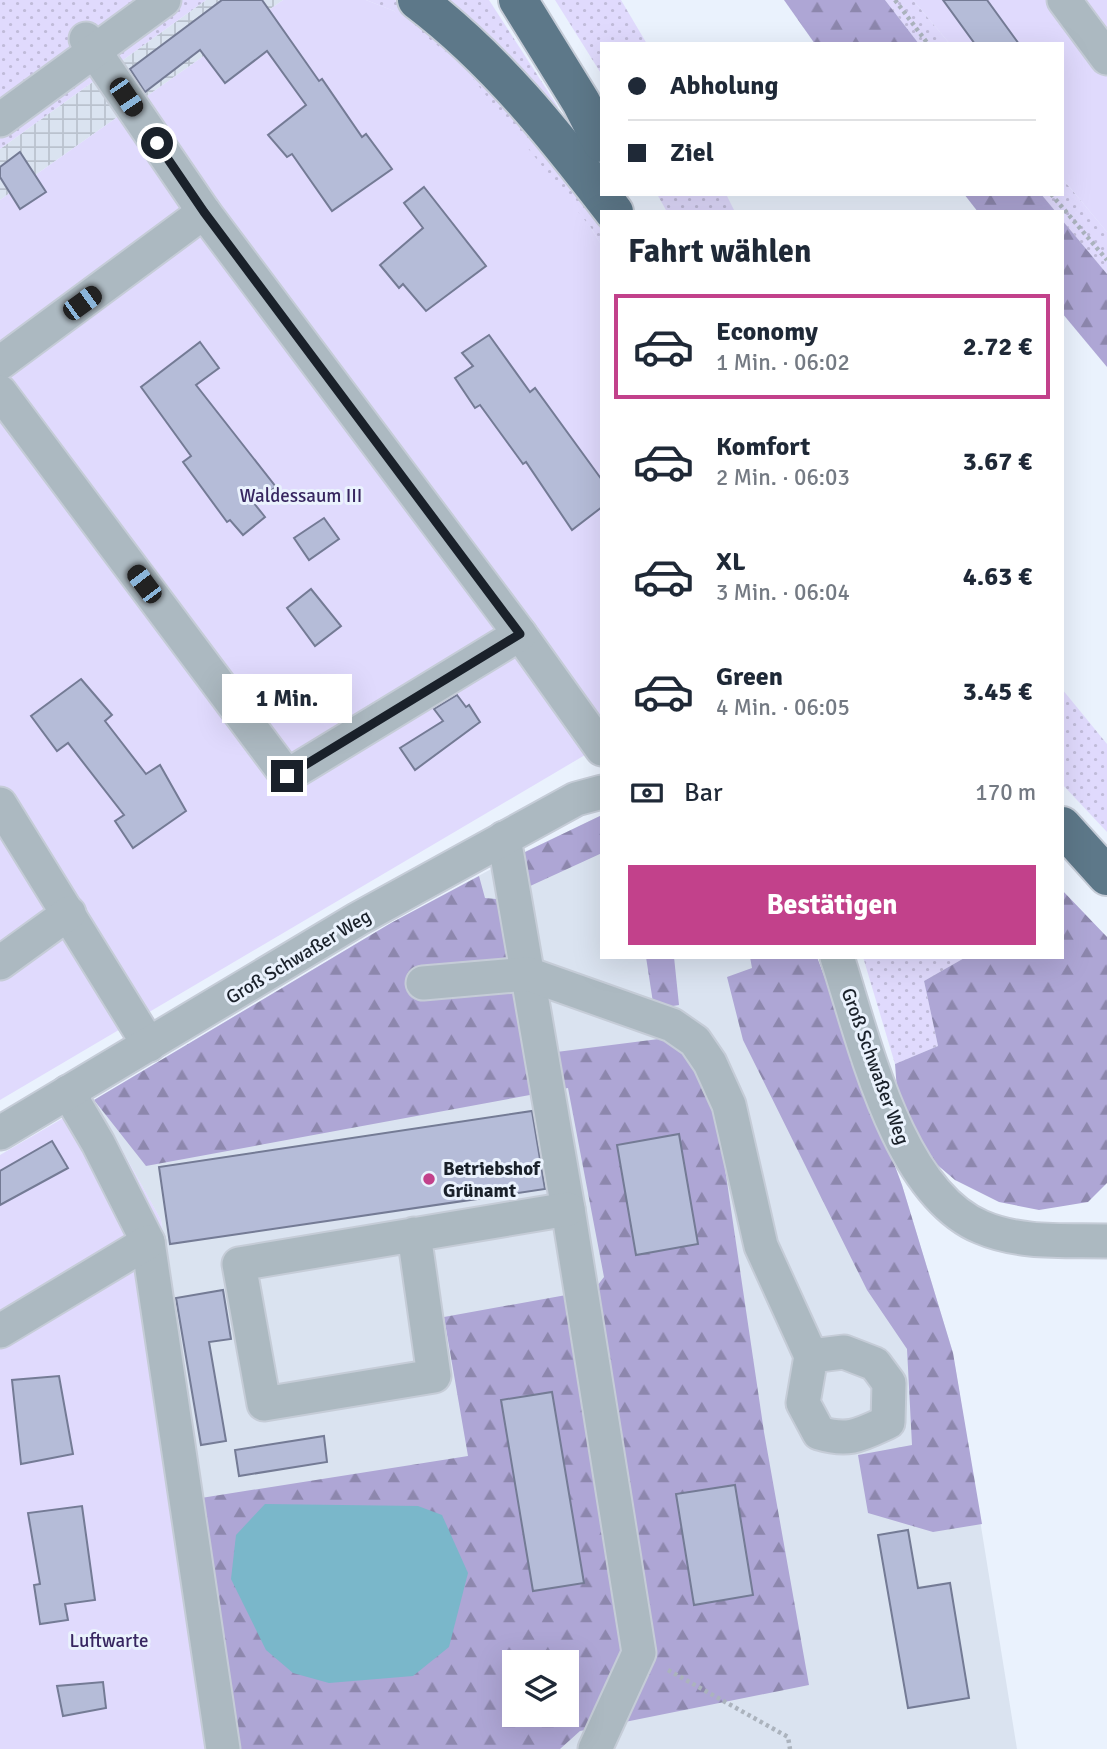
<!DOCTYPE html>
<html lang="de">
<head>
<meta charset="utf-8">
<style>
  :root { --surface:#fff; --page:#f2f2f3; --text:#1f2937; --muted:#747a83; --line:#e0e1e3; --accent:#c2418b }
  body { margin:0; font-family:Signika,sans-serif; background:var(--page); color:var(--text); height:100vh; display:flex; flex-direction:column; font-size:26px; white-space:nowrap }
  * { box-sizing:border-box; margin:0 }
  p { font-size:23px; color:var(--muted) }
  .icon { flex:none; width:38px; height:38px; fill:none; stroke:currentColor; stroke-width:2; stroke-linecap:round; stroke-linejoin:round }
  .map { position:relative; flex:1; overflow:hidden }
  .side { position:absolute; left:600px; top:210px; width:464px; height:749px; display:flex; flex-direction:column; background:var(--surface); border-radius:0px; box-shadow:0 7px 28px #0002 }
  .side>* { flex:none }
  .hud { position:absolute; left:600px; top:42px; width:464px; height:154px; border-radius:0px; box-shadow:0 7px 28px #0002; display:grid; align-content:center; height:154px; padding:0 28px; background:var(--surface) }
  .tools { position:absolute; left:502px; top:1650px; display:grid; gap:14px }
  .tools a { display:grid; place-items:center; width:77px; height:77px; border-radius:0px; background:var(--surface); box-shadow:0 7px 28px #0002; font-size:35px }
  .end { position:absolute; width:32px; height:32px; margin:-16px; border:9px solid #1a212a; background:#fff; box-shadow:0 0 0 4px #fff }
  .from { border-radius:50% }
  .bubble { position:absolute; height:49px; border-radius:0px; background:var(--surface); box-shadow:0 7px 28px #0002; font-size:23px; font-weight:800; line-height:49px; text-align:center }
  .car { position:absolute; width:21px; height:42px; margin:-21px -10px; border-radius:9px; box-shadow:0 0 5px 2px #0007; background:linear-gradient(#222 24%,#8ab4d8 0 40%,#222 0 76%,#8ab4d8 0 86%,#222 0) }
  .hud b { display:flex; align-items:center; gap:24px; height:66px; font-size:26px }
  .hud b+b { border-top:2px solid var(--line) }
  .hud i { width:18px; height:18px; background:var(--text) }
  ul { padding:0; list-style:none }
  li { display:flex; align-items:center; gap:21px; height:105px; margin:0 14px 10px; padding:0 14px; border:4px solid transparent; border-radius:0px }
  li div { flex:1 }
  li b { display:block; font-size:26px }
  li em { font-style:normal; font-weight:800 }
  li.active { border-color:var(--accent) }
  li>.icon { width:63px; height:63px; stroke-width:1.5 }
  h2 { padding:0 28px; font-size:32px; line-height:84px }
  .pay { display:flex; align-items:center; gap:18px; height:77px; padding:0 28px; font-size:26px }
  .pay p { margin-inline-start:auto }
  .action { display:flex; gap:14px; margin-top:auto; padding:14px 28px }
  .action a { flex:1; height:80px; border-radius:0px; background:var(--accent); color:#fff; font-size:28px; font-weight:800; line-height:80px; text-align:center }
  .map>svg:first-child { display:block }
  .built { fill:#dae3f0; fill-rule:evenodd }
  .industrial { fill:url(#industrial-grid) }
  .grass { fill:url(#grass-dots) }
  .forest { fill:url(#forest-firs); fill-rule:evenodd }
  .green { fill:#e0dafd }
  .water { fill:#7ab7ca }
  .building { fill:#b5bcd8; stroke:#747b95; stroke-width:2 }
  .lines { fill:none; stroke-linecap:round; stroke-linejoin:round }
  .minor-casing { stroke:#c5ccd7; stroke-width:37 }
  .highway-casing { stroke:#c5ccd7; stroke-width:42 }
  .path { stroke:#abb3bd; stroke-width:4.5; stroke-dasharray:3.5 3.5; stroke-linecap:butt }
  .minor { stroke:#acb9c1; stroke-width:33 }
  .highway { stroke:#5d7889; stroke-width:38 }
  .route { stroke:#1a212a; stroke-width:9 }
  .poi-dot { fill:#c2418b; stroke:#eaf2fd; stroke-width:2.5 }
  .labels { text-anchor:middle; stroke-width:6; stroke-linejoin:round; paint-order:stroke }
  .park-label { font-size:19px; fill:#372660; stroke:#eaf2fd }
  .street-label { font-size:19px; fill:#1a212a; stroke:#eaf2fd }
  .poi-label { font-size:19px; font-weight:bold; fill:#1a212a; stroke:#eaf2fd; text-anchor:start }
</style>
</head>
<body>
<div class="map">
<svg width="1107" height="1749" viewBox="0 0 1107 1749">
  <defs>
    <pattern id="industrial-grid" width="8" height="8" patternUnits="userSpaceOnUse" patternTransform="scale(1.75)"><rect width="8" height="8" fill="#dae3f0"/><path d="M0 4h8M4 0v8" fill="none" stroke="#bac2ce"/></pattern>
    <pattern id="grass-dots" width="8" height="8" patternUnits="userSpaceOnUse" patternTransform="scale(1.75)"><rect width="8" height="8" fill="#e0dafd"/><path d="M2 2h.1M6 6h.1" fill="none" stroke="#c0bbd9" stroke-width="1.8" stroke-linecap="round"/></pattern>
    <pattern id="forest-firs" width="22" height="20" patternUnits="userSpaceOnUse" patternTransform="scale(1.75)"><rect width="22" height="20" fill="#aea6d5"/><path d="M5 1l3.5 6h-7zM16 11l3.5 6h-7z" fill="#8d87ad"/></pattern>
  </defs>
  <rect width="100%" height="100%" fill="#eaf2fd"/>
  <path class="built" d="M602,815V957H817L902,1185L953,1353L1017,1749H234L161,1220L94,1100L391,923L508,860ZM514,1662H567V1715H514Z"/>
  <path class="industrial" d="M206,0H283L0,200V149Z"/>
  <g class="grass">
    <path d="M0,0H206L0,149Z"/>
    <path d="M366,0H395L463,53L598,223L602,229V246L591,228L394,11Z"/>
    <path d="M441,0H489L558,107L552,110Z"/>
    <path d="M555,0H621L647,44H602V75Z"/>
    <path d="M885,0H913L950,44H919Z"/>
    <path d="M1062,178L1107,232V274L1062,220V212H1056L1041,194H1062Z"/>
    <path d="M657,194H726L735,212H667Z"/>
    <path d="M1062,689L1107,744V832L1062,784Z"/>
    <path d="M863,957H966L924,981L938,1046L895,1064Z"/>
  </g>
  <g class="forest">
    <path d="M784,0H885L919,44H815Z"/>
    <path d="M964,194H1041L1056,212H978Z"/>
    <path d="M1062,220L1107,274V367L1062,313Z"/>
    <path d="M602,815V853L528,887L523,853Z"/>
    <path d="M479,876L485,898L507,900L525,1056L698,1034L715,1101L764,1432L809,1685L580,1731L560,1749H234L201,1498L468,1456L444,1317L594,1290L604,1277L568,1088L146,1166L94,1100L391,923ZM514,1662H567V1715H514Z"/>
    <path d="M1062,890L1107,937V1183L1088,1202L1039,1210L999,1202L955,1180L921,1151L898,1103L895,1064L938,1046L924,981L966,957H1062Z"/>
    <path d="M646,957H674L679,1005L654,1009Z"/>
    <path d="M750,957H817L902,1185L953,1353L982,1524L933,1532L868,1513L858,1455L912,1445L907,1349L867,1290L743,1040L727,977L752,968Z"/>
  </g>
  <g class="green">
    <path d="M283,0H366L394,11L462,65L591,228L602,246V745L0,1100V200Z"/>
    <path d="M913,0H1107V232L1062,178V44H950Z"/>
    <path d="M94,1100L161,1220L201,1498L234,1749H0V1155Z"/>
  </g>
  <path class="water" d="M265,1504L418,1506L442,1515L468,1573L449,1647L413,1676L329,1683L293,1673L266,1650L231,1579L236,1535Z"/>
  <g class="building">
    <path d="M222,0H262L319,81L322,79L362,137L366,134L392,169L332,211L292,154L287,157L268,135L306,105L267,51L225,83L200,50L145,92L130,69Z"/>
    <path d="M943,0H987L1019,44H975Z"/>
    <path d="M20,152L46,192L20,209L0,177V167Z"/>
    <path d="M424,187L486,266L426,311L403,284L399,288L380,265L423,228L404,203Z"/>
    <path d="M489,335L530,392L535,388L602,480V507L572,530L526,462L523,464L480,405L475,408L455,378L473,366L462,353Z"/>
    <path d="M200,342L219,368L196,385L276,487L253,502L265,517L243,535L230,520L227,522L183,462L191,456L141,387Z"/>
    <path d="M324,518L339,539L309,560L294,538Z"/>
    <path d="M311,589L341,626L315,646L287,608Z"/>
    <path d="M81,679L112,715L105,721L146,774L160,765L186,811L133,848L115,821L124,815L68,743L57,751L31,716Z"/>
    <path d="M457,695L466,707L469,705L480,722L415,770L400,748L443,721L434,709Z"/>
    <path d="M532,1111L545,1189L170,1244L159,1167Z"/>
    <path d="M679,1134L698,1244L636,1255L617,1145Z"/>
    <path d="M52,1141L68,1168L0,1205V1171Z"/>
    <path d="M223,1290L231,1339L209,1342L226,1441L201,1445L176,1298Z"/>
    <path d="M59,1376L73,1454L21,1464L12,1380Z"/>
    <path d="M552,1392L584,1583L533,1591L501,1400Z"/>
    <path d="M324,1436L327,1462L239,1476L235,1450Z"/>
    <path d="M735,1485L753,1595L694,1605L676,1494Z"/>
    <path d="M82,1506L95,1600L65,1604L68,1620L40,1624L34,1585L40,1584L28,1513Z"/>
    <path d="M908,1530L918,1588L950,1583L969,1698L908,1708L878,1535Z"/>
    <path d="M103,1682L106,1708L63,1716L57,1686Z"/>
  </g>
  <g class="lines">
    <defs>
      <g id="minor">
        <path d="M1064,0L1107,58"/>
        <path d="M86,39L204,212"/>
        <path d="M0,120L164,0"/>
        <path d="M0,363L204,212L520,634L602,749"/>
        <path d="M0,392L287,776L520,634"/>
        <path d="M0,804L149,1045"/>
        <path d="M504,838L568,1209L639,1653L595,1749"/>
        <path d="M837,957C863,1036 897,1192 981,1227C1020,1244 1065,1240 1107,1241"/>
        <path d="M0,963L69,913"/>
        <path d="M423,983L528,974L672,1025L695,1041L710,1063L729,1105L761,1246L811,1356L803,1403L819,1433C849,1442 860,1435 888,1422L889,1383L875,1364L844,1352L811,1356"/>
        <path d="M68,1092L98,1143L148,1242L223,1749"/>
        <path d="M0,1133L358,919L576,799L602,792"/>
        <path d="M414,1234L434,1376L264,1404L239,1264L568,1209"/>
        <path d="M0,1331L148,1242"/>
      </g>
      <g id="highway">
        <path d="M417,0C495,59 555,135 614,212"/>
        <path d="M518,0L581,102L602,143"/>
        <path d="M1062,826L1107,876"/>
      </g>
    </defs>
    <use href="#minor" class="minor-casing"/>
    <use href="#highway" class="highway-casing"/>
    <g class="path">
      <path d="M895,0L928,44"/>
      <path d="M1051,194L1107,260"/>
      <path d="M668,1670L788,1737L790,1749"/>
    </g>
    <use href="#minor" class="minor"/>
    <use href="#highway" class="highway"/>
  </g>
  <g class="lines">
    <path class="route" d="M157,143L204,212L520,634L287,776"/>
  </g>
  <circle class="poi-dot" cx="429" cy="1179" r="7"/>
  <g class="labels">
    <g class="park-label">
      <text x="301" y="502">Waldessaum III</text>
      <text x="109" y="1647">Luftwarte</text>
    </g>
    <g class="street-label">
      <text transform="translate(298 956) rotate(-31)" y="7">Groß Schwaßer Weg</text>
      <text transform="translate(876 1066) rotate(70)" y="7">Groß Schwaßer Weg</text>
    </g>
    <g class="poi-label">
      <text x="443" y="1175">Betriebshof<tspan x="443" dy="22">Grünamt</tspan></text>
    </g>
  </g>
</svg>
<div class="tools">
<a><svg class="icon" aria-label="layers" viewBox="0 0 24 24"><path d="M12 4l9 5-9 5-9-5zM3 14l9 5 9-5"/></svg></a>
</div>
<i class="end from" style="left:157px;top:143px"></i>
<i class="end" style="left:287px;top:776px"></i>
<div class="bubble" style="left:222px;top:674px;width:130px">1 Min.</div>
<i class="car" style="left:126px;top:97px;rotate:146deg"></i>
<i class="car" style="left:82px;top:303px;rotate:54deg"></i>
<i class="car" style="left:144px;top:584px;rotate:323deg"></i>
<div class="hud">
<b><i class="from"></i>Abholung</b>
<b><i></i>Ziel</b>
</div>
<section class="side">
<h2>Fahrt wählen</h2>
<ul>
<li class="active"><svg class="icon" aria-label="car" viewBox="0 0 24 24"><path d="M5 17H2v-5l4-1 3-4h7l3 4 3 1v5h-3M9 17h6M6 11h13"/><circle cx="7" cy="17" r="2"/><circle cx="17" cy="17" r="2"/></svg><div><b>Economy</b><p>1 Min. · 06:02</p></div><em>2.72 €</em></li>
<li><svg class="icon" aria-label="car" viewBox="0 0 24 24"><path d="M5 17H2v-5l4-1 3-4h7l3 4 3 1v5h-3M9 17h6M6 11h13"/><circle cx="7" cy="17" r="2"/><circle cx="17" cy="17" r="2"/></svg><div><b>Komfort</b><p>2 Min. · 06:03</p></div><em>3.67 €</em></li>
<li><svg class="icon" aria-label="car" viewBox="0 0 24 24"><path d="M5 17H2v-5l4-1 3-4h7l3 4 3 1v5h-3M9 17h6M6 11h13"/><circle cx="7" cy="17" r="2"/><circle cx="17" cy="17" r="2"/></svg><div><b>XL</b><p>3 Min. · 06:04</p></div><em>4.63 €</em></li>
<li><svg class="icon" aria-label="car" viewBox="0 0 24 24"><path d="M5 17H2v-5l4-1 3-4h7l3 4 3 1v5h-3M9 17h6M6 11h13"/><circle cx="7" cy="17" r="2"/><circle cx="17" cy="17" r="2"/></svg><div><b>Green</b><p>4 Min. · 06:05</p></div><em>3.45 €</em></li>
</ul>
<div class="pay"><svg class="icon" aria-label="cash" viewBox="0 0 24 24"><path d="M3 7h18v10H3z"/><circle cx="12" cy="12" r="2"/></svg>Bar<p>170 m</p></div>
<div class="action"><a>Bestätigen</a></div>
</section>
</div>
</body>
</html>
